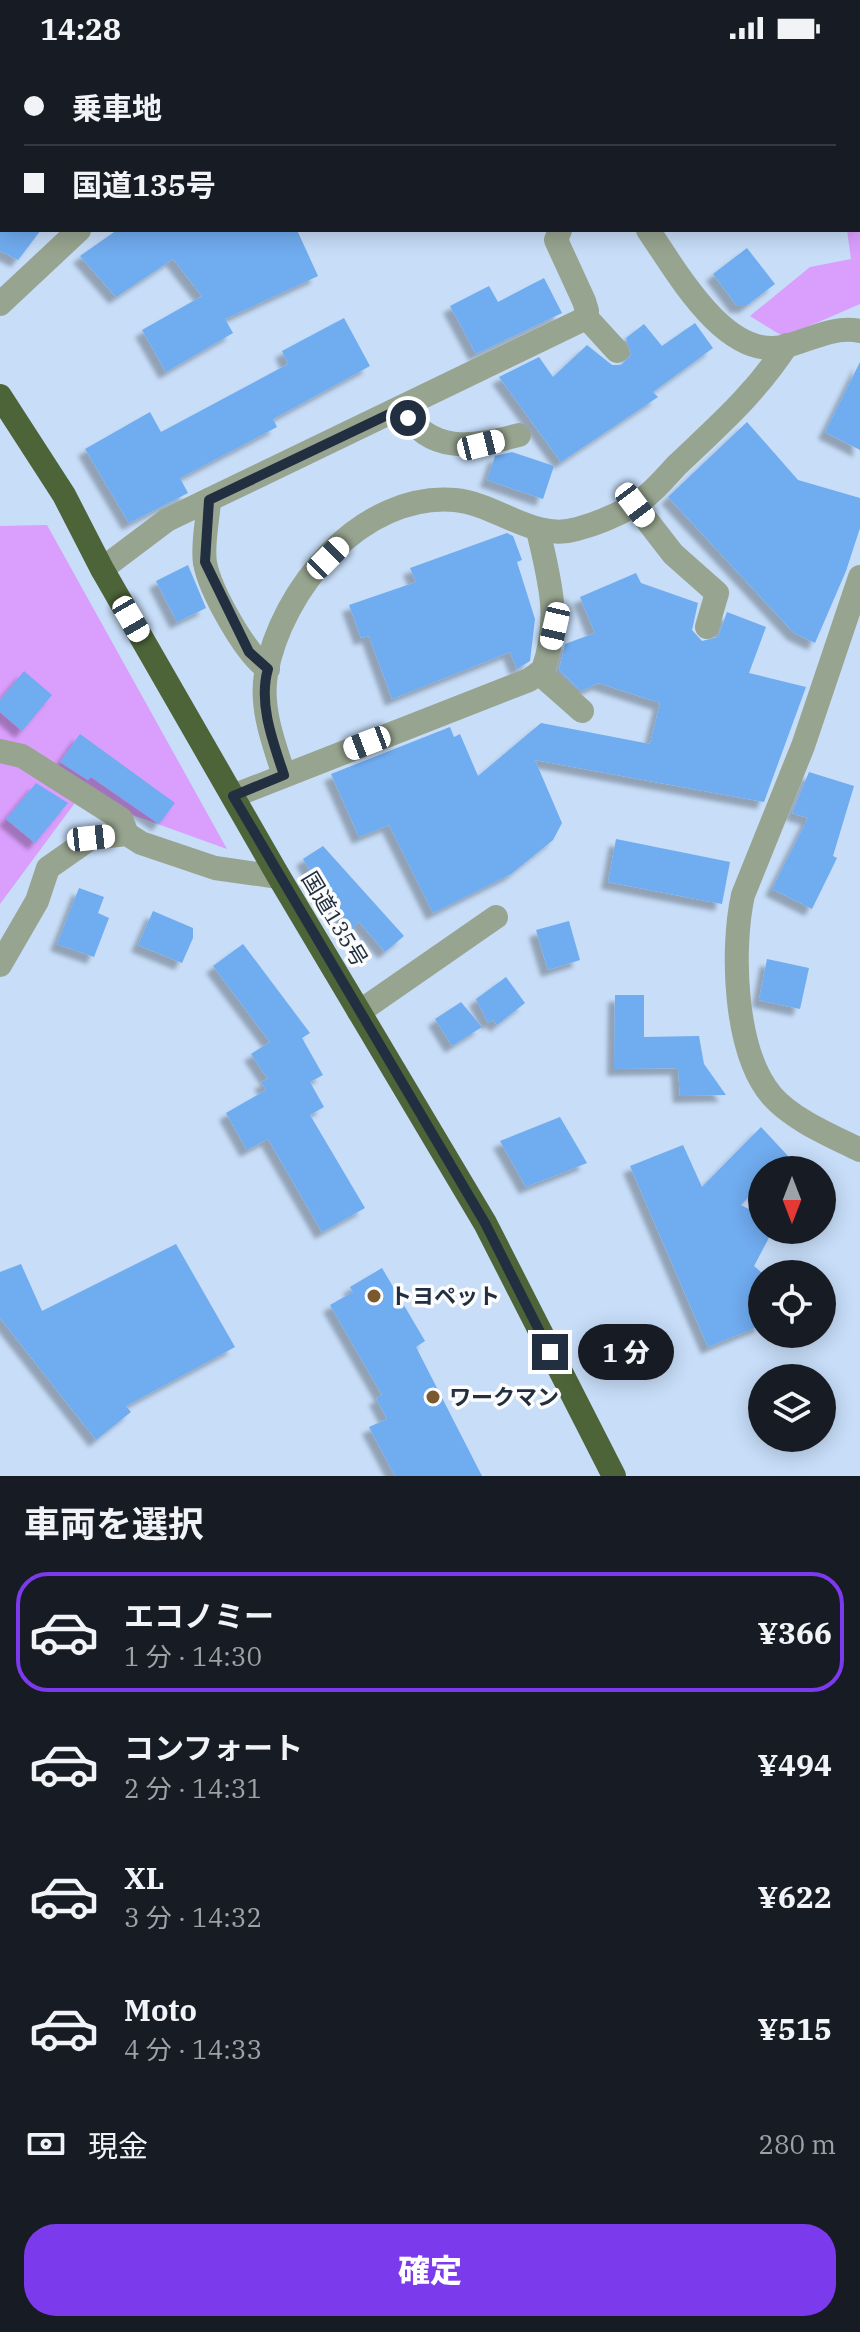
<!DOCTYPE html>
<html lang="ja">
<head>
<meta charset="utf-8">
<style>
  :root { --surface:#171b24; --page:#242831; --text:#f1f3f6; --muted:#9ea1a6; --line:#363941; --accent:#7c3aed }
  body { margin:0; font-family:"IBM Plex Serif","Noto Sans JP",serif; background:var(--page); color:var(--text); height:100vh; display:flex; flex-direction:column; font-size:30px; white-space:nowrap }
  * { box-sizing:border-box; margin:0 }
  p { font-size:26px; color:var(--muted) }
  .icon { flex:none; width:44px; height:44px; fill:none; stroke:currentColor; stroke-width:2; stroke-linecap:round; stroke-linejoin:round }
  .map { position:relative; height:1420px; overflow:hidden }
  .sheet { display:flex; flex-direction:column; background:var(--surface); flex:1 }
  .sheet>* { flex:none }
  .top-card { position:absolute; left:0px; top:0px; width:860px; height:176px; box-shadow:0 4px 20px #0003; display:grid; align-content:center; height:176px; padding:0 24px; background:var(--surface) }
  .needle { width:52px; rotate:180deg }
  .controls { position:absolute; left:748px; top:1100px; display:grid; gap:16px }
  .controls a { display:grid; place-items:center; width:88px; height:88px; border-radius:50%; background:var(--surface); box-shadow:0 4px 20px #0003; font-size:40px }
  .end { position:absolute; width:36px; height:36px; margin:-18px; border:10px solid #212f40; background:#fff; box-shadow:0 0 0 4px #fff }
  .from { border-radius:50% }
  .bubble { position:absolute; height:56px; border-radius:28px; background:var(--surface); box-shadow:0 4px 20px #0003; font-size:26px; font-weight:800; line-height:56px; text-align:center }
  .car { position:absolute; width:24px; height:48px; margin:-24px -12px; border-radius:10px; box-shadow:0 0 6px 2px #0007; background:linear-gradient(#fff 24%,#345 0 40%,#fff 0 76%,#345 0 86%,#fff 0) }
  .top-card b { display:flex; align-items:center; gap:28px; height:76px; font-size:30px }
  .top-card b+b { border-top:2px solid var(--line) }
  .top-card i { width:20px; height:20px; background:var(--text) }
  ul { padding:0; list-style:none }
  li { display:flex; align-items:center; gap:24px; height:120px; margin:0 16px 12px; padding:0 8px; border:4px solid transparent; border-radius:32px }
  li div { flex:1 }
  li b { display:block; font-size:30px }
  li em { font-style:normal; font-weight:800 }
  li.current { border-color:var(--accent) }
  li>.icon { width:72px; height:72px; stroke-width:1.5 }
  h2 { padding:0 24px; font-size:36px; line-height:96px }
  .pay { display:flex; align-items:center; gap:20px; height:88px; padding:0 24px; font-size:30px }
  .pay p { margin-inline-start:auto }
  .action { display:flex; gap:16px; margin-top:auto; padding:16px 24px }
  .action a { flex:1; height:92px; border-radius:32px; background:var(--accent); color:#fff; font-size:32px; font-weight:800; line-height:92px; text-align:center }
  .status { display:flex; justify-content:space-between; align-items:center; height:56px; padding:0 40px; background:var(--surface); direction:ltr }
  .status svg { height:22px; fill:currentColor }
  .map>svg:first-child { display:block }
  .green { fill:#da9efd }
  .building { fill:#6facf0; filter:url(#shadow) }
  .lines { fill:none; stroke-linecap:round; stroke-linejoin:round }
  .minor { stroke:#97a48f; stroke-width:24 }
  .highway { stroke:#4c6438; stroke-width:24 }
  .route { stroke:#212f40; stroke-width:10 }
  .poi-dot { fill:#7a592f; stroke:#fcfcfc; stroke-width:3 }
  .labels { text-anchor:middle; stroke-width:7; stroke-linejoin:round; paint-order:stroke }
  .street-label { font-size:22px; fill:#212f40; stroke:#fcfcfc }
  .poi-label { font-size:22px; font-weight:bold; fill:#212f40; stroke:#fcfcfc; text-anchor:start }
</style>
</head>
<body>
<div class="status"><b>14:28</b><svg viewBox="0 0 49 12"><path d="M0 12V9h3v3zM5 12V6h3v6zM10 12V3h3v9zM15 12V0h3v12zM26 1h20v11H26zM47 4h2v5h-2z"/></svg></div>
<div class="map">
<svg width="860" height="1420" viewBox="0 0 860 1420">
  <defs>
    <filter id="shadow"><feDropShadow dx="-7" dy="7" stdDeviation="2" flood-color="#0004"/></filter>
  </defs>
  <rect width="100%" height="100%" fill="#c7ddf8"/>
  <g class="green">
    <path d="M695,0H860V248L784,281L750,260L810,211L851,203L847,174H858V2Z"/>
    <path d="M47,469L227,793L80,740L0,848V470Z"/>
  </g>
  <g class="building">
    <path d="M0,174H41L18,204L0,195Z"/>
    <path d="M117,174H297L318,220L225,263L233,277L166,316L142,274L202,240L173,203L116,241L80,200Z"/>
    <path d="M747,192L775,228L746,250H737L713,218Z"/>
    <path d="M544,222L562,257L476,298L450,250L489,230L498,246Z"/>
    <path d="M344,262L370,310L273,363L277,371L180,422L188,437L129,467L85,393L150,356L161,376L288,308L282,295Z"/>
    <path d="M695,267L713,292L653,336L658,341L561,406L499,321L539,301L553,321L587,289L612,309H621L631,299L626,282L644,268L662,290Z"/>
    <path d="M860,306V394L825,376Z"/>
    <path d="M747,366L798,424L860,442V472L846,515L815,587L794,577L668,441Z"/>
    <path d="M512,396L554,410L543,443L487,424L495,400Z"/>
    <path d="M507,477L513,480L522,504L517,506L535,563L530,605L517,613L510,596L392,643L369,580L361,582L349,549L416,526L410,512Z"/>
    <path d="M188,509L206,552L177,566L156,525Z"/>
    <path d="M636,517L641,527L698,547L692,574L702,585L718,581L727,556L766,571L749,617L806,631L764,746L535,704L562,767L553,784L511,818L433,857L389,769L359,781L331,718L450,671L454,681L460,678L478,720L541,667L650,688L660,647L599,627L581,635L559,614L565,588L595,577L580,541Z"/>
    <path d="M24,615L52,639L22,675L0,656V644Z"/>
    <path d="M80,678L175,747L159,768L91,721L88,724L60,706Z"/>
    <path d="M809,716L854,730L833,800L837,802L812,853L772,833L808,762L792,757Z"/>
    <path d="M36,727L68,747L35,787L6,763Z"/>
    <path d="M616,783L730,806L722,848L608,826Z"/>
    <path d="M323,790L404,880L385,896L359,866L352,873L328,845L303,803Z"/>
    <path d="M79,832L104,841L98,857L109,862L94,901L57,888Z"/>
    <path d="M153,855L193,872V882L182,907L138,889Z"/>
    <path d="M569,865L580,904L548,914L536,874Z"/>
    <path d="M243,888L310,977L302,982L323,1019L310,1026L324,1051L310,1059L365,1152L322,1176L268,1083L247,1094L226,1057L266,1034L261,1026L268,1023L251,998L270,986L213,910Z"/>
    <path d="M767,903L809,912L800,953L759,944Z"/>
    <path d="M506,921L525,947L497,969L493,964L488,967L476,943Z"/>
    <path d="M615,939H644V981L699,980L704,1008L726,1039L680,1040L678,1012L614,1013Z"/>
    <path d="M461,946L482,971L452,990L435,963Z"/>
    <path d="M560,1061L587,1107L526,1131L500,1085Z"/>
    <path d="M761,1071L801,1114H762V1127L741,1149L762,1160V1174H773L754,1210L762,1217V1269L708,1291L630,1110L683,1089L702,1131Z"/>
    <path d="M176,1188L235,1291L126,1350L131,1356L96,1384L0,1262V1216L21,1208L42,1255Z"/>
    <path d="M382,1212L425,1285L416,1291L482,1420H395L369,1371L387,1363L376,1342L382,1339L330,1249L353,1236L350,1231Z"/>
  </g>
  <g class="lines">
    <g class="minor">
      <path d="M76,0L77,2"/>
      <path d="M427,0L428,2"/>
      <path d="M578,0L579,2"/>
      <path d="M257,2L260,0"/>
      <path d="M648,174C676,214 724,303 782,291C807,286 832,269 860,275"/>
      <path d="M0,248L79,174"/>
      <path d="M585,260L617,295"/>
      <path d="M402,352C430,399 473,391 519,379"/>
      <path d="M209,444C208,464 202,487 205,507C210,534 245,598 268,613"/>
      <path d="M635,449L673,498L717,537L707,571"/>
      <path d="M102,513L167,464L584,263L587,255L584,245L556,184L560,174"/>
      <path d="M860,521L803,690L743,839C731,893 734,996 772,1040C793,1064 832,1080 860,1094"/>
      <path d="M539,617L582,655"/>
      <path d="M0,695L22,700L121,763L127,778"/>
      <path d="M284,719C274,688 260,652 266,618C281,533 362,436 455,444C497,448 534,486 577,473C596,468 615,460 633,450C649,441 664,423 677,409C719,369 755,338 787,289"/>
      <path d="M233,740L529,624L543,614C561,561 550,527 538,474"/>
      <path d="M0,909L37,845L48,812L91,782L127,778L141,787L215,812L279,821"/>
      <path d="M359,956L496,861"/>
    </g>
    <path class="highway" d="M0,340L64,439L102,513L279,821L485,1167L614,1420"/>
  </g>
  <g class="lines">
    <path class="route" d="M408,362L402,352L209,444L205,506L249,596L268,613C258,647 273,686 284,719L233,740L485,1167L550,1296"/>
  </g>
  <g class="poi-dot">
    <circle cx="374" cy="1240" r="8"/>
    <circle cx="433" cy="1341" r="8"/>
  </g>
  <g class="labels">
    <g class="street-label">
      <text transform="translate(335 863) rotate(59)" y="8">国道135号</text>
    </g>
    <g class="poi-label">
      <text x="390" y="1248">トヨペット</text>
      <text x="449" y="1349">ワークマン</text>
    </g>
  </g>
</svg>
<div class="controls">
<a><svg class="needle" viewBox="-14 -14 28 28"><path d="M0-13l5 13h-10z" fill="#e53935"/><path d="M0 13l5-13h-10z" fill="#9ea1a6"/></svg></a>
<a><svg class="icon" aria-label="locate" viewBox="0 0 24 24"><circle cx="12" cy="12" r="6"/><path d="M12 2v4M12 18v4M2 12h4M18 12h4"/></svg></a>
<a><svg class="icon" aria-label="layers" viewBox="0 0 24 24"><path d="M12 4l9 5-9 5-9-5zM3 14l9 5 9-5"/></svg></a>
</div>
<i class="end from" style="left:408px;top:362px"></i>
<i class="end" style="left:550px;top:1296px"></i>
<div class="bubble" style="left:578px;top:1268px;width:96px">1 分</div>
<i class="car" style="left:481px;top:389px;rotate:76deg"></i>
<i class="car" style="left:635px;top:449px;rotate:143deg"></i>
<i class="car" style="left:328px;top:502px;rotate:45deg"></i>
<i class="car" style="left:131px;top:563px;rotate:150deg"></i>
<i class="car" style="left:555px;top:570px;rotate:193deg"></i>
<i class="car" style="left:367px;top:687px;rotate:249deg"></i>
<i class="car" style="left:91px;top:782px;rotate:84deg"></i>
<div class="top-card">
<b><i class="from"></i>乗車地</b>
<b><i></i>国道135号</b>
</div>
</div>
<section class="sheet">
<h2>車両を選択</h2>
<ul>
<li class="current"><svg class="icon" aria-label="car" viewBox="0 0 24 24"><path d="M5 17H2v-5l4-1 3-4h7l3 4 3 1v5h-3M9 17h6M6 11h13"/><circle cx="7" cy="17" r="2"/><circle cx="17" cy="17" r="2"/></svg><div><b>エコノミー</b><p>1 分 · 14:30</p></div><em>¥366</em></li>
<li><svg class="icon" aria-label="car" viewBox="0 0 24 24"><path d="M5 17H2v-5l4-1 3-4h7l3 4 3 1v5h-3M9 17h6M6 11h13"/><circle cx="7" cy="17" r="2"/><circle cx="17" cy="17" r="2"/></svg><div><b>コンフォート</b><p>2 分 · 14:31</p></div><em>¥494</em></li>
<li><svg class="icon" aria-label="car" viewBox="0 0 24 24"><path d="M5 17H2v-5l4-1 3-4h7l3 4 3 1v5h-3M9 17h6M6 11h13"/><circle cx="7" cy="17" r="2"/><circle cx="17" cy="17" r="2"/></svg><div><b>XL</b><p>3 分 · 14:32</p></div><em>¥622</em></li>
<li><svg class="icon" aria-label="car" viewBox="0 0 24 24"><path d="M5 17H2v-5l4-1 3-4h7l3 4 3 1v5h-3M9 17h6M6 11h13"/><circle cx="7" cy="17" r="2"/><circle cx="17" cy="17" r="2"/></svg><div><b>Moto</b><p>4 分 · 14:33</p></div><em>¥515</em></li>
</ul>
<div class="pay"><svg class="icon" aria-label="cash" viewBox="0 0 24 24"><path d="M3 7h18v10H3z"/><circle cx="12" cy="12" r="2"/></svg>現金<p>280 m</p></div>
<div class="action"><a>確定</a></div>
</section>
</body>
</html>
